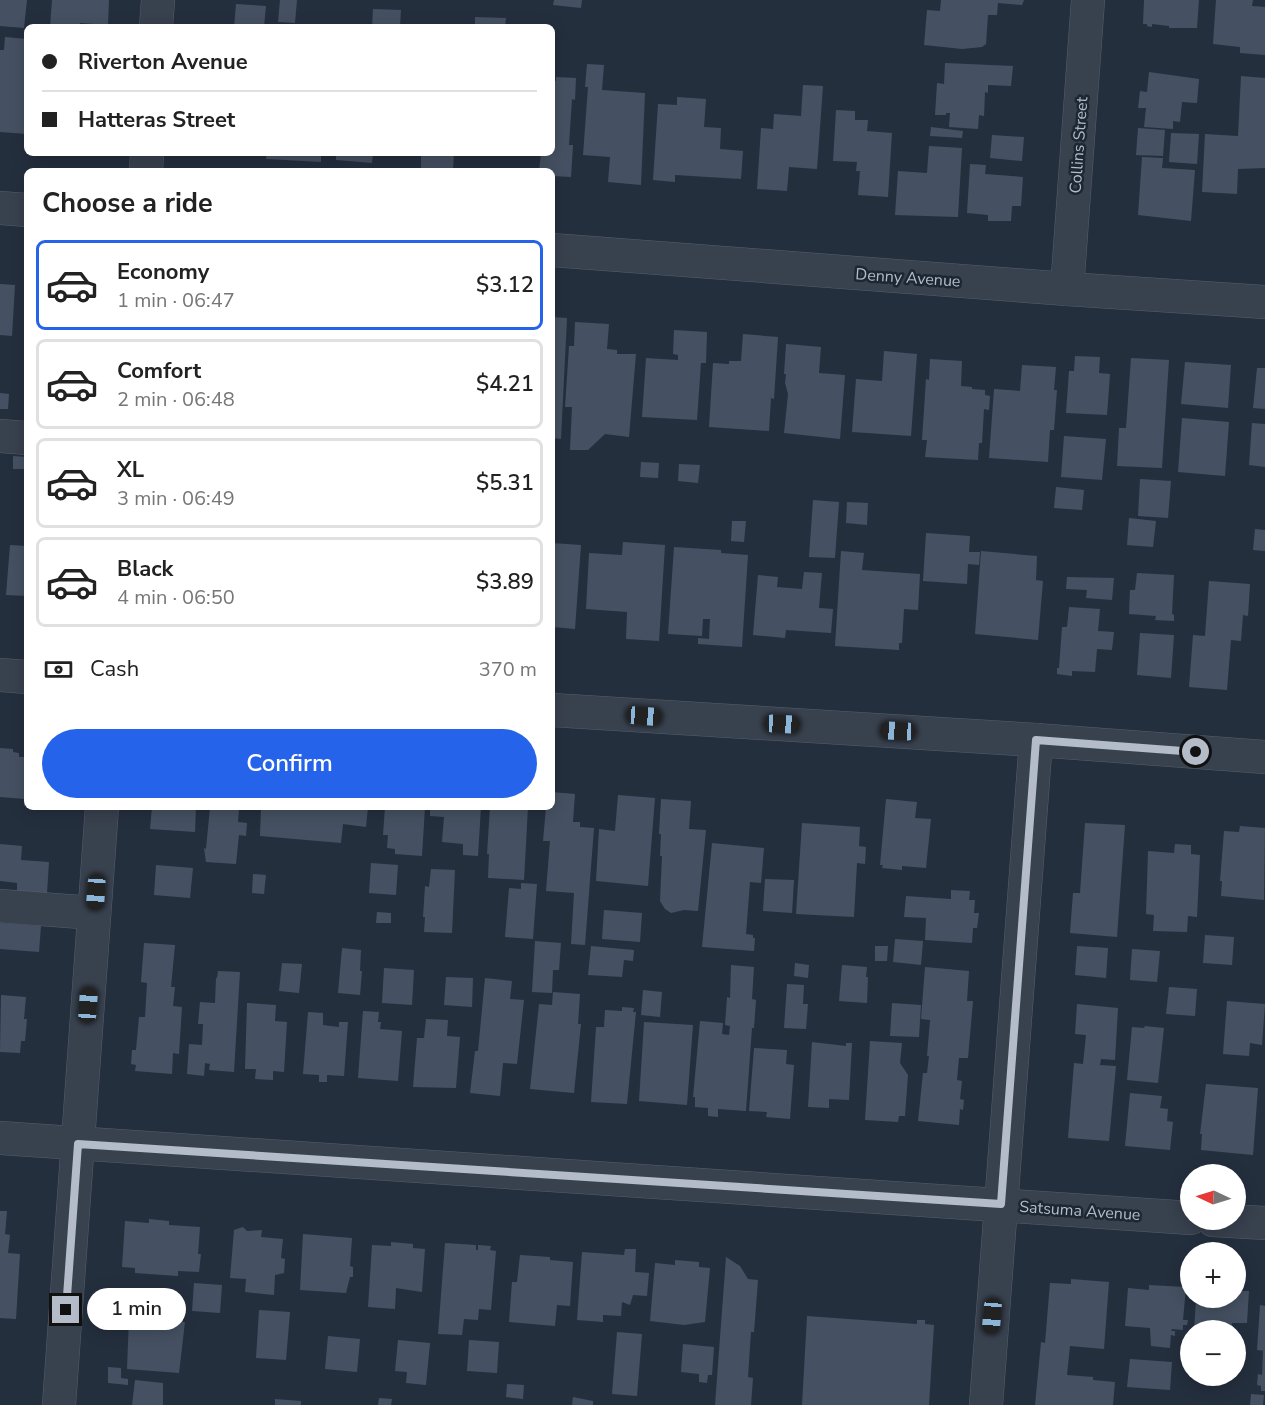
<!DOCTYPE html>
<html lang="en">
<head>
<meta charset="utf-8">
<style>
  :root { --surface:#fff; --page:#f6f6f6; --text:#222; --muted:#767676; --line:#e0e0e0; --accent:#2563eb }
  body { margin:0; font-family:"Nunito Sans",sans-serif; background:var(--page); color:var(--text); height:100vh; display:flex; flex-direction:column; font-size:22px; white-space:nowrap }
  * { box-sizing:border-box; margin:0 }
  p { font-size:20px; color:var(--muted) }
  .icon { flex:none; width:33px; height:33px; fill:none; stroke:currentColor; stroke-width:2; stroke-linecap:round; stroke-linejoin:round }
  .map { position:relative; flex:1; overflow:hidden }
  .sheet { position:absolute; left:24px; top:168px; width:531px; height:642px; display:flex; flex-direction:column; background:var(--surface); border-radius:9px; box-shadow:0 3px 15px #0003 }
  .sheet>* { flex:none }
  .top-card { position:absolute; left:24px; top:24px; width:531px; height:132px; border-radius:9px; box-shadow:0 3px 15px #0003; display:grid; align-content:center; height:132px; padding:0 18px; background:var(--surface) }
  .needle { width:39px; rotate:274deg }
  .fabs { position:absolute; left:1180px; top:1164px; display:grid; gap:12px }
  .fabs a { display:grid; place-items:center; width:66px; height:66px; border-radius:50%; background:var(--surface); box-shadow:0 3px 15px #0003; font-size:30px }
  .end { position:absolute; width:27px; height:27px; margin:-14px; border:8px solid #b4bcc9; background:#111; box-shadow:0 0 0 3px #111 }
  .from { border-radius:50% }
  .bubble { position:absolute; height:42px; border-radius:21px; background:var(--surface); box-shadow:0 3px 15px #0003; font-size:20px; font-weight:600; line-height:42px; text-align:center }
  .car { position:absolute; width:18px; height:36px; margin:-18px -9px; border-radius:8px; box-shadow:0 0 4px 2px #0007; background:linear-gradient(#222 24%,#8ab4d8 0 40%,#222 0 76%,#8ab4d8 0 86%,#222 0) }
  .top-card b { display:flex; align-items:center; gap:21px; height:57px; font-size:22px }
  .top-card b+b { border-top:2px solid var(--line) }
  .top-card i { width:15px; height:15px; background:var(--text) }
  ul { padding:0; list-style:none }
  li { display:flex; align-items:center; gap:18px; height:90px; margin:0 12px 9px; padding:0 6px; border:3px solid var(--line); border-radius:9px }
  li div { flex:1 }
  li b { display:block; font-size:22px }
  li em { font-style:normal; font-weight:600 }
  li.on { border-color:var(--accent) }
  li>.icon { width:54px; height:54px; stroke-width:1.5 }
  h2 { padding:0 18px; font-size:27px; line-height:72px }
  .pay { display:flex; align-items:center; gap:15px; height:66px; padding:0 18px; font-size:22px }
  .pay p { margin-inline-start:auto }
  .cta { display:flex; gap:12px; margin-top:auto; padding:12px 18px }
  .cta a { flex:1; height:69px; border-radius:36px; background:var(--accent); color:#fff; font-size:24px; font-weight:600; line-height:69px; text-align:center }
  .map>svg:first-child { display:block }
  .building { fill:#455162 }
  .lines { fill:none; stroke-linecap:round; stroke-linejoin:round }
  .minor-casing { stroke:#565f6c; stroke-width:34 }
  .minor { stroke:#38414e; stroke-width:33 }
  .route { stroke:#b4bcc9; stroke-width:8 }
  .labels { text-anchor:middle; stroke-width:5; stroke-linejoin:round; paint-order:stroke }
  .street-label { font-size:16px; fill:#b4bcc9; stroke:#1d2633 }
</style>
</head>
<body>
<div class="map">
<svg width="1265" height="1405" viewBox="0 0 1265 1405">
  <rect width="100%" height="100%" fill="#242f3e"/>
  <g class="building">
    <path d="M0,0H27L24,28L0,26Z"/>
    <path d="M52,0H109L108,25L80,23V27H50Z"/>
    <path d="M280,0H297L295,23L278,22Z"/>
    <path d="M554,0H582L581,8L553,5Z"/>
    <path d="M941,0H1024L1022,5L998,3L997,15H988L986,44L982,47L962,49L924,45L927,10L940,11Z"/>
    <path d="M1144,0H1199L1197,28H1169V26L1152,24V27L1147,26V24H1143Z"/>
    <path d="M1216,0H1253L1252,6L1265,7V55L1240,53V47L1213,44Z"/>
    <path d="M236,4L266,6L264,27H234Z"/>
    <path d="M373,9L401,10L400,27H372Z"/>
    <path d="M475,17L506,18L505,27H475Z"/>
    <path d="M5,37L27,39V134L0,132V50H4Z"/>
    <path d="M945,63L1013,66L1011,86L988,85V93L985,92L984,116L979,115L978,129L949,127L950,113H946V115H935L937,83L944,84Z"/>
    <path d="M587,64L604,65L602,90L645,93L641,185L608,182L610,157L583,155L588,87H585Z"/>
    <path d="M1149,72L1199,79L1197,103L1182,102L1180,122L1173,121V129L1144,127L1146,108H1138L1140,91L1147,92Z"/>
    <path d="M1241,76L1265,78V168L1238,169L1237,194L1202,192L1205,134L1238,136Z"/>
    <path d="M556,77L576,78L575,100L572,99L569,145H573L571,177L552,176V171H539L541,153H552V81H556Z"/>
    <path d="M803,85L823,86L817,169L789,167L787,191L757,189L761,128L773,129L774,114L801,116Z"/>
    <path d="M677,97L706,99L704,127L721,128L720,149L743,151L741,179L675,175V182L653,180L658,104L677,105Z"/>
    <path d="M836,110L855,111V120H868L867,131L892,133L888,197L858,195L860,171H856L857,162L833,161Z"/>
    <path d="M931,127L963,131L962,138L930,136Z"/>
    <path d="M1138,128L1165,130L1163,156L1136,155Z"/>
    <path d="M1171,133L1199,134L1197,164L1169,162Z"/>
    <path d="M992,135L1024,137L1022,161L990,158Z"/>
    <path d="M929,146L962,148L958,217L895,215L898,171L927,173Z"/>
    <path d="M267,153H321V162L266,159Z"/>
    <path d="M336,153H373L372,163L336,160Z"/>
    <path d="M421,153H454L453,170L421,168Z"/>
    <path d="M1142,157L1163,158L1162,168L1195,170L1191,221L1138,215Z"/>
    <path d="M970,164L986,165L985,174L1023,177L1021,206H1012L1011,221H988V215L967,213Z"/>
    <path d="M0,284L15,285L12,336L0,335Z"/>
    <path d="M552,317L567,318L561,439L552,438Z"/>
    <path d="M575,322L609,324L607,349L617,350V354H636L629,437L605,434L588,450H570L572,407H565L569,346H574Z"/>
    <path d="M674,330L707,332L706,363H701L697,420L642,417L646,358L678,360V355L673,354Z"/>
    <path d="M743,334L778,337L774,399L771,398L769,431L709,427L713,363L729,364V361H741Z"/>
    <path d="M786,344L821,347L819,373L845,375L840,439L784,433L788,394L785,383L786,374H784Z"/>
    <path d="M884,351L917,354L911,436L852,432L856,379L882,381Z"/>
    <path d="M1075,356L1100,357L1099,373L1110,374L1107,415L1066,413L1069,371H1074Z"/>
    <path d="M1131,358L1169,360L1162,468L1117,466L1119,428H1126Z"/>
    <path d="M930,359L962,361L961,386L972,387V389L985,390V395L990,396L989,410L984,409L982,443H979L978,460L925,457L927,440H922L926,379L929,380Z"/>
    <path d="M1185,362L1231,365L1228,408L1181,404Z"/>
    <path d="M1022,365L1056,367L1054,390H1057L1054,430H1050L1048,462L989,458L994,389L1020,391Z"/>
    <path d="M1257,368H1265V409L1253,408Z"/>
    <path d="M0,393L9,394L8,409H0Z"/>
    <path d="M1182,418L1229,422L1225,476L1178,472Z"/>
    <path d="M1252,423L1265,424V467L1249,465Z"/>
    <path d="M1064,436L1106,439L1102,480L1061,477Z"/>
    <path d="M13,456L27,457V469H13Z"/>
    <path d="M641,462L659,463L658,478L640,477Z"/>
    <path d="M679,464L700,465L698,483L678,481Z"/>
    <path d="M1140,479L1171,481L1168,518L1138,516Z"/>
    <path d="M1056,487L1084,490L1082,510L1054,508Z"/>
    <path d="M813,500L839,502L835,558L809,557Z"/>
    <path d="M847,502L868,503L867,525L846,523Z"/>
    <path d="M1129,518L1156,521L1153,547L1127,545Z"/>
    <path d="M732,521H746L744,542L731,541Z"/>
    <path d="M1255,529L1265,530V551L1253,550Z"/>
    <path d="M926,533L970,536L969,552H980L979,565L968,564L967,584L923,581Z"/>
    <path d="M623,542L665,545L659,641L626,639L627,612L586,609L589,553L622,555Z"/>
    <path d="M552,543L581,545L575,629L552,627Z"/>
    <path d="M10,545L27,546V596L6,595Z"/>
    <path d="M674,547L721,550V553L748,555L742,647L698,644V638L709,639L710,619H703L702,636L668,634Z"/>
    <path d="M841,551L864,553L862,570L920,574L918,610L904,609L902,643H899V650L835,646Z"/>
    <path d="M981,551L1037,556L1036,580L1043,581L1038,640L975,634Z"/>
    <path d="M804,572L822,573L819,608L833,609L831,633L786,630L785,638L753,635L758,575L778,577L777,587L802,589Z"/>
    <path d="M1137,573L1174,575L1172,614L1174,615V621L1155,620L1156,616L1129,614L1130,590H1135Z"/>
    <path d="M1067,577L1114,578L1112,600L1086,598L1087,590L1066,589Z"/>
    <path d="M1209,581L1250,584L1248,616L1243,615L1241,641L1231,640L1227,690L1189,687L1193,635L1205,636Z"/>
    <path d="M1069,607L1100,609L1098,631L1114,632L1112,650L1097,649L1095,672L1072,671V676L1057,674V668H1059L1062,627H1067Z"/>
    <path d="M1140,633L1174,635L1171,678L1137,675Z"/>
    <path d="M0,748L13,749V752L19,753V757H27V806H24L25,799L0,797Z"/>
    <path d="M552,792L575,794L573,822H580V827L594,828L585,945L571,944L574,893L546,891L550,841H543L546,807H552Z"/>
    <path d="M618,795L655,798L648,886L596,881L599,829L615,831Z"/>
    <path d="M661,799L691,801L689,829L706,830L698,911L684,910L671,913L665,909L660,901L662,856H660L661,834H659Z"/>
    <path d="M886,799L917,802L915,818L931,819L926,868L902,866V870L882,868L883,865H880Z"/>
    <path d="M152,807H196L195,832L150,829Z"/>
    <path d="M210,807L239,809L238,822L247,823L246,836L239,835L236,864L206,862L204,848L206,849Z"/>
    <path d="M261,807H368L366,827L343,824L341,843L260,836Z"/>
    <path d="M385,807H425L422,856L395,854V849L387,848L388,835H383Z"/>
    <path d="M430,807H481L478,856L463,855V844L442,842L444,817L430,816Z"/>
    <path d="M490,807H528L524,880L488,878L489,854H487Z"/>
    <path d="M802,823L860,827L859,846L866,847L865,864L857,863L854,917L796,914Z"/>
    <path d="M1085,823L1125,825L1117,937L1070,933L1073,893H1080Z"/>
    <path d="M1240,826L1265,828L1264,900L1221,896L1222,881H1220L1224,831L1239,832Z"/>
    <path d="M712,843L764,848L761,883L750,882L746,934L753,935V938H755L754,951L702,947Z"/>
    <path d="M0,844L22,846L21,860L49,862L47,893L17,891V883L0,881Z"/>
    <path d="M1175,844L1191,845V854L1200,855L1197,917L1188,916L1187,932L1153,931L1154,915L1146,914L1148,851L1174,853Z"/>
    <path d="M371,863L398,865L396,895L369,893Z"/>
    <path d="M156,865L193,868L190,898L154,895Z"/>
    <path d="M431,869L455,870L452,933L424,932L425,917H423L425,886L429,887Z"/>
    <path d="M253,874L266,875L264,894L252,893Z"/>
    <path d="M765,879L794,880L792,913L763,911Z"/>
    <path d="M521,883L537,884L533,939L505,937L509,888L521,889Z"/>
    <path d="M951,890L970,891L969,900H975L974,913H979L977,928H973L972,943L925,940L926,918L904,917L906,896L951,899Z"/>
    <path d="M604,910L642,913L640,942L602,939Z"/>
    <path d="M377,912L391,913V923H376Z"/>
    <path d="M0,923L41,926L39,952L0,949Z"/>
    <path d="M1205,935L1234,937L1232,965L1203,963Z"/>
    <path d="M895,939L923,941L921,965L893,962Z"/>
    <path d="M535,941L561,943L559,970H553L552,993L532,992Z"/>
    <path d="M144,943L175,945L171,987H175L173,1006L182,1007L179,1054L173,1053L172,1074L135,1071L136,1065L131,1064L132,1050H136L139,1017H145L147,983L141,982Z"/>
    <path d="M591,946L634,950L633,961L624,960L622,977L588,975Z"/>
    <path d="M875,946H888L887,961H875Z"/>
    <path d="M1077,946L1108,948L1106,978L1075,975Z"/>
    <path d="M342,948L361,950L360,971H362L360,995L338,993Z"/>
    <path d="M1132,949L1160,951L1157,982L1130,980Z"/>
    <path d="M282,963L302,964L299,993L279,991Z"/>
    <path d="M795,963L809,965L808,978L794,976Z"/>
    <path d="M731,965L754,967L752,999L756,1000L754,1028H752L746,1111L718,1109V1117L708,1116V1108L695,1107V1097H693L700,1021L723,1023L722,1034L729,1035L730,1026L725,1025L727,997L730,998Z"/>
    <path d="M842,965L867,967L866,977H868L867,1003L839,1001Z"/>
    <path d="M925,967L969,971L967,1001H973L968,1058H959L957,1080L962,1081L960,1099L964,1100L963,1110L960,1109L959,1125L918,1121L923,1073H927L929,1056H927L930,1020L921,1019Z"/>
    <path d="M384,968L414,970L412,1005L382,1003Z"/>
    <path d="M218,971L240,972L234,1072L209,1070L210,1064L205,1063L204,1076L187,1074L189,1044L202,1045L203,1024H198L200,1002L215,1003L216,978H217Z"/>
    <path d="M446,977L473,978L472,1007L444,1005Z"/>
    <path d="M485,978L512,981L510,999L524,1000L517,1064L503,1063L500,1096L470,1093L475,1051H478Z"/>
    <path d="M787,984L804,985L803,1004H808L806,1029L784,1028Z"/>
    <path d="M1169,987L1197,989L1195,1016L1166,1014Z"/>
    <path d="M643,990L662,992L660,1017L641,1015Z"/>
    <path d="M553,992L580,994L578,1024H581L574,1093L530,1089L539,1004L552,1005Z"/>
    <path d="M1,995L26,997L24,1019H27L25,1041H21L20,1053L0,1052Z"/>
    <path d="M1227,1001L1265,1004L1262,1045L1250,1043L1249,1056L1223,1054Z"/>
    <path d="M247,1003L276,1005L275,1021L287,1022L284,1072L273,1071V1080L255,1079L256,1069H245Z"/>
    <path d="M892,1003L921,1005L919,1037L890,1036Z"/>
    <path d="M1077,1004L1118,1008L1115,1060L1101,1059L1100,1065L1116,1066L1109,1141L1068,1138L1074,1063L1083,1064L1086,1035L1075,1034Z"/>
    <path d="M622,1007L634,1008L633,1012H636L627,1104L591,1102L596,1027H604L605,1010L622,1011Z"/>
    <path d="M363,1011L379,1012L378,1022H381L380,1029L402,1031L398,1081L358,1078Z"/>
    <path d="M308,1012L323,1013V1025L339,1027V1022H348L344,1076L327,1075V1082H319V1075L303,1074Z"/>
    <path d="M426,1019L448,1020L447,1036L460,1037L456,1088L413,1087L417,1038H424Z"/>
    <path d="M644,1022L693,1025L687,1105L639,1101Z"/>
    <path d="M1145,1026L1164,1028L1158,1083L1127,1080L1132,1027L1144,1028Z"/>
    <path d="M870,1041L902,1043L900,1063L908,1075L905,1116H899L898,1122L865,1120Z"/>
    <path d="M812,1042L846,1046V1043H852L849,1100L829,1099V1108L808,1107Z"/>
    <path d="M754,1048L787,1050L786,1064L794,1065L790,1119L766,1117L767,1112L749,1111Z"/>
    <path d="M1206,1084L1258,1088L1253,1155L1201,1150L1202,1134H1200Z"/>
    <path d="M1130,1093L1162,1096L1160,1108L1168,1109L1167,1121L1173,1122L1170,1150L1125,1146Z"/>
    <path d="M0,1211H7L5,1234L10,1235L8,1253L20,1254L16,1319L0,1318Z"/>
    <path d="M149,1219L169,1221V1225L200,1227L198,1254H201L199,1272L178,1271V1276L135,1273V1268L122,1267L125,1221L149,1223Z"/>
    <path d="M243,1227L247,1231L262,1230L261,1237L283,1239L281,1258L285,1259L284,1273L275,1275L274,1295L245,1292L246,1279L230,1278L234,1230Z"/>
    <path d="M303,1234L352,1238L350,1266L353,1267V1277H350L346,1293L300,1290Z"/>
    <path d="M391,1242L413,1244V1248L425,1249L422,1292L396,1288L395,1309L368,1307L372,1245L391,1246Z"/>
    <path d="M445,1243L476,1245V1250H478V1245L491,1246L490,1250L496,1251L491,1310L479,1309L478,1320L464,1319L462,1335L438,1334Z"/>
    <path d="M625,1249H636L635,1272L649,1273L647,1296L633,1295L630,1305L622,1302L621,1316L603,1315V1322L577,1320L582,1252L624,1255Z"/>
    <path d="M520,1255L550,1257V1260L573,1262L570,1306L557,1305L555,1326L509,1322L512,1282H517Z"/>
    <path d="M726,1257L740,1266L748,1279L758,1280L754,1332H751L748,1377L753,1378L751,1405H715Z"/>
    <path d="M675,1260L699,1262V1267L710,1268L705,1322L684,1325L650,1321L655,1263L675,1265Z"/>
    <path d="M1071,1279L1109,1282L1104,1349L1070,1346L1067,1375L1093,1377V1380L1115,1382L1113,1405H1035L1041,1342L1045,1343L1050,1283L1071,1284Z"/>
    <path d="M194,1283L222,1285L220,1313L192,1311Z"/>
    <path d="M1149,1285L1186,1287L1183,1320H1188L1187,1325H1183V1330L1172,1329L1171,1331H1175V1336L1171,1335L1170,1348L1151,1346L1150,1328L1125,1326L1128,1288L1149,1290Z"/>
    <path d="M1236,1291H1249L1247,1323H1232L1231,1330H1194L1196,1300L1211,1301L1212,1298H1236Z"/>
    <path d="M1260,1305L1265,1306V1351L1257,1350Z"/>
    <path d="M259,1310L290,1312L286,1360L256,1358Z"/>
    <path d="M176,1316H182L183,1322H185L179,1373L127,1369L129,1318H176Z"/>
    <path d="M807,1316L917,1324V1320H925V1324L934,1325L929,1405H802Z"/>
    <path d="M617,1332L642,1334L637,1396L612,1394Z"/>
    <path d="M328,1336L360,1339L357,1372L325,1369Z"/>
    <path d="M398,1340L430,1343L426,1385L406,1383L407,1372L395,1371Z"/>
    <path d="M469,1340L499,1342L497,1373L467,1371Z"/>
    <path d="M683,1344L714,1347L712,1375H708L707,1383L699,1382V1374L681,1372Z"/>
    <path d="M1263,1351H1265V1391H1261V1386L1257,1385L1258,1374L1262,1375Z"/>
    <path d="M1130,1359L1172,1362L1170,1390L1127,1387Z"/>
    <path d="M108,1367L121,1368V1378L128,1379V1385L108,1383Z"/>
    <path d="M135,1380L163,1383V1405H132Z"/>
    <path d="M507,1384L524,1385L523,1399L506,1397Z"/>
    <path d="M1251,1394L1264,1395L1263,1405H1250Z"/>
    <path d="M573,1397L593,1401V1405H572Z"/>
    <path d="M379,1398L392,1399L391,1405H378Z"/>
    <path d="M275,1399L301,1401V1405H275Z"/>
  </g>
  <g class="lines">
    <defs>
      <g id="minor">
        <path d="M156,27L158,0"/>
        <path d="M146,171L147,153"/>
        <path d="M0,208L27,210"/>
        <path d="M552,250L1067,289L1265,302"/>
        <path d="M1067,289L1088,0"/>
        <path d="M0,436L27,438"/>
        <path d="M0,675L27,677"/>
        <path d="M552,710L1036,740L1265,757"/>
        <path d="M0,906L94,913"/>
        <path d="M0,1138L1191,1218"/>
        <path d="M1213,1220L1265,1223"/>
        <path d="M59,1405L102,807"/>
        <path d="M986,1405L1036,740"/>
      </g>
    </defs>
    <use href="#minor" class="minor-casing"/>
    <use href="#minor" class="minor"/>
  </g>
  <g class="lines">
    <path class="route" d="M66,1310L78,1144L1001,1204L1036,740L1196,752"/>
  </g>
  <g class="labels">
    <g class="street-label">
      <text transform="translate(1078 145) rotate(-86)" y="6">Collins Street</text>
      <text transform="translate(908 277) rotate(4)" y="6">Denny Avenue</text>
      <text transform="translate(1080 1210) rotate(4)" y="6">Satsuma Avenue</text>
    </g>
  </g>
</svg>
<div class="fabs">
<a><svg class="needle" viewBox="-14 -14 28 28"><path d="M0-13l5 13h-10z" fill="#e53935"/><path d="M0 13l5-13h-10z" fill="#767676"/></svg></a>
<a>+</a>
<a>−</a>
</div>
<i class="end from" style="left:1196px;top:752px"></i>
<i class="end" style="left:66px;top:1310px"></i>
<div class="bubble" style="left:87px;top:1288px;width:99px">1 min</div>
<i class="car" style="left:644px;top:716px;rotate:94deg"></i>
<i class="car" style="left:782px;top:724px;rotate:93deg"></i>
<i class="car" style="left:898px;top:731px;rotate:273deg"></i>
<i class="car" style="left:96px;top:892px;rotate:184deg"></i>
<i class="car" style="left:88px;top:1005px;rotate:4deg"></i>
<i class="car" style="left:992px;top:1316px;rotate:185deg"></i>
<div class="top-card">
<b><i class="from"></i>Riverton Avenue</b>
<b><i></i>Hatteras Street</b>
</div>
<section class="sheet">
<h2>Choose a ride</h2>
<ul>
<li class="on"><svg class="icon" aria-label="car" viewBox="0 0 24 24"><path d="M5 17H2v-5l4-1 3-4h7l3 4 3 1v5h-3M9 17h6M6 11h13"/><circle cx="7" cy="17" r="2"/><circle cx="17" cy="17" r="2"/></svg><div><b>Economy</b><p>1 min · 06:47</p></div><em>$3.12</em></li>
<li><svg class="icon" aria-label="car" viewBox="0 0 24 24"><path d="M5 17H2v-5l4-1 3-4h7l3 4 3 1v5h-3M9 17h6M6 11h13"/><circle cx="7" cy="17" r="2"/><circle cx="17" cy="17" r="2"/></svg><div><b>Comfort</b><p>2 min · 06:48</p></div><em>$4.21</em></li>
<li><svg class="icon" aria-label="car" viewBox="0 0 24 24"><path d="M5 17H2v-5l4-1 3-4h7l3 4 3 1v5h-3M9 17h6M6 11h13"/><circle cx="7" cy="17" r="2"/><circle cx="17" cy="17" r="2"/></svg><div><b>XL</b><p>3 min · 06:49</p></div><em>$5.31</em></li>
<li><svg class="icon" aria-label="car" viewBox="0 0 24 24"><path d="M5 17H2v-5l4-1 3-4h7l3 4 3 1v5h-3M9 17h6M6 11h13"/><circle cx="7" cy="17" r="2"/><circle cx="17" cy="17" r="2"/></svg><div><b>Black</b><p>4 min · 06:50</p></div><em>$3.89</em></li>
</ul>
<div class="pay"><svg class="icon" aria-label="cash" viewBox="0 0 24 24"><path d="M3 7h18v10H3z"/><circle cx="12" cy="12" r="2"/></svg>Cash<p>370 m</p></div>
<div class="cta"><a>Confirm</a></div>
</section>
</div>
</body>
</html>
